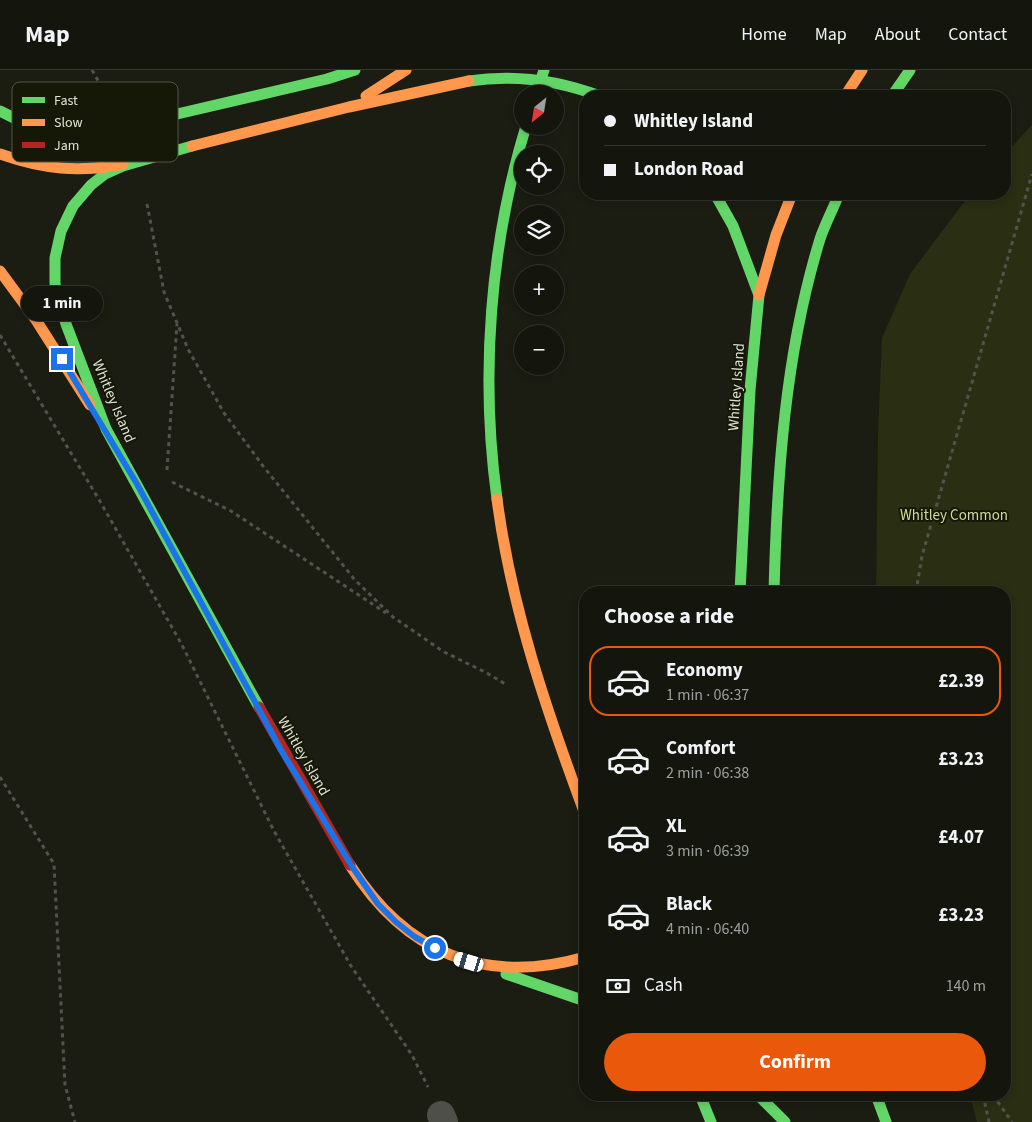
<!DOCTYPE html>
<html lang="en">
<head>
<meta charset="utf-8">
<style>
  :root { --surface:#14160e; --page:#1d1f17; --text:#f1f3f6; --muted:#9d9f9e; --line:#33352e; --accent:#ea580c }
  body { margin:0; font-family:"Source Sans 3",sans-serif; background:var(--page); color:var(--text); height:100vh; display:flex; flex-direction:column; font-size:19px; white-space:nowrap }
  * { box-sizing:border-box; margin:0 }
  p { font-size:16px; color:var(--muted) }
  .icon { flex:none; width:28px; height:28px; fill:none; stroke:currentColor; stroke-width:2; stroke-linecap:round; stroke-linejoin:round }
  .map { position:relative; flex:1; overflow:hidden }
  .drawer { position:absolute; left:579px; top:516px; width:432px; height:515px; display:flex; flex-direction:column; background:var(--surface); border-radius:20px; box-shadow:0 2px 8px #0003,0 0 0 1px var(--line) }
  .drawer>* { flex:none }
  .hud { position:absolute; left:579px; top:20px; width:432px; height:110px; border-radius:20px; box-shadow:0 2px 8px #0003,0 0 0 1px var(--line); display:grid; align-content:center; height:110px; padding:0 25px; background:var(--surface) }
  .needle { width:32px; rotate:210deg }
  .tools { position:absolute; left:514px; top:15px; display:grid; gap:10px }
  .tools a { display:grid; place-items:center; width:50px; height:50px; border-radius:50%; background:var(--surface); box-shadow:0 2px 8px #0003,0 0 0 1px var(--line); font-size:25px }
  .end { position:absolute; width:22px; height:22px; margin:-11px; border:6px solid #1a73e8; background:#fff; box-shadow:0 0 0 2px #fff }
  .from { border-radius:50% }
  .bubble { position:absolute; height:35px; border-radius:18px; background:var(--surface); box-shadow:0 2px 8px #0003,0 0 0 1px var(--line); font-size:16px; font-weight:700; line-height:35px; text-align:center }
  .car { position:absolute; width:15px; height:30px; margin:-15px -8px; border-radius:6px; box-shadow:0 0 4px 1px #0007; background:linear-gradient(#fff 24%,#345 0 40%,#fff 0 76%,#345 0 86%,#fff 0) }
  .hud b { display:flex; align-items:center; gap:18px; height:48px; font-size:19px }
  .hud b+b { border-top:1px solid var(--line) }
  .hud i { width:12px; height:12px; background:var(--text) }
  ul { padding:0; list-style:none }
  li { display:flex; align-items:center; gap:15px; height:70px; margin:0 10px 8px; padding:0 15px; border:2px solid transparent; border-radius:20px }
  li div { flex:1 }
  li b { display:block; font-size:19px }
  li em { font-style:normal; font-weight:700 }
  li.on { border-color:var(--accent) }
  li>.icon { width:45px; height:45px; stroke-width:1.5 }
  h2 { padding:0 25px; font-size:22px; line-height:60px }
  .pay { display:flex; align-items:center; gap:12px; height:55px; padding:0 25px; font-size:19px }
  .pay p { margin-inline-start:auto }
  .cta { display:flex; gap:10px; margin-top:auto; padding:10px 25px }
  .cta a { flex:1; height:58px; border-radius:30px; background:var(--accent); color:#fff; font-size:20px; font-weight:700; line-height:58px; text-align:center }
  header { display:flex; align-items:center; gap:30px; box-sizing:border-box; height:70px; padding:0 25px; background:var(--surface); border-bottom:1px solid var(--line) }
  header strong { font-size:24px }
  nav { display:flex; gap:28px; margin-inline-start:auto; font-size:18px }
  .map>svg:first-child { display:block }
  .green { fill:#2a2e12 }
  .lines { fill:none; stroke-linecap:round; stroke-linejoin:round }
  .path { stroke:#52534d; stroke-width:3; stroke-dasharray:4 4; stroke-linecap:butt }
  .street { stroke:#4e4f49; stroke-width:28 }
  .fast { stroke:#63d668; stroke-width:11 }
  .slow { stroke:#ff974d; stroke-width:11 }
  .jam { stroke:#b3261e; stroke-width:11 }
  .fast-bridge { stroke:#63d668; stroke-width:11 }
  .slow-bridge { stroke:#ff974d; stroke-width:11 }
  .route { stroke:#1a73e8; stroke-width:6 }
  .labels { text-anchor:middle; stroke-width:4; stroke-linejoin:round; paint-order:stroke }
  .street-label { font-size:15px; fill:#dfe1d6; stroke:#151707 }
  .park-label { font-size:15px; fill:#cedb95; stroke:#151707 }
  .key { fill:#151707; stroke:#525445; stroke-width:1 }
  .key-label { font-size:14px; fill:#dfe1d6 }
</style>
</head>
<body>
<header>
<strong>Map</strong>
<nav><a>Home</a><a>Map</a><a>About</a><a>Contact</a></nav>
</header>
<div class="map">
<svg width="1032" height="1052" viewBox="0 0 1032 1052">
  <rect width="100%" height="100%" fill="#1b1d13"/>
  <path class="green" d="M1032,55V1052H977L970,1025H1005V522H876L878,364L882,268L910,204L970,124H1005V84Z"/>
  <g class="lines">
    <g class="path">
      <path d="M92,0L107,26"/>
      <path d="M147,134L164,222L188,279L224,343L263,396L355,510L393,547L444,582L485,602L507,615"/>
      <path d="M0,265L101,433L182,575L274,761L351,896L412,985L428,1017"/>
      <path d="M167,400L177,254"/>
      <path d="M172,412L231,441L386,543"/>
      <path d="M916,522L922,486L1032,104"/>
      <path d="M0,707L54,794L65,1015L75,1052"/>
      <path d="M983,1025L989,1052"/>
      <path d="M993,1025L1012,1052"/>
    </g>
    <path class="street" d="M441,1045L444,1052"/>
    <g class="fast">
      <path d="M469,11C514,4 557,10 600,26"/>
      <path d="M892,26L910,0"/>
      <path d="M0,41L24,53L81,63L160,48L327,9L355,0"/>
      <path d="M192,76L123,96L105,104L91,115L73,136L61,161L55,188V214L66,254L106,359L259,637"/>
      <path d="M715,124L733,156L759,225L750,320L740,522"/>
      <path d="M774,522C777,404 785,283 820,169C825,154 833,139 839,124"/>
      <path d="M506,904L585,931"/>
      <path d="M700,1025L711,1052"/>
      <path d="M758,1025L785,1052"/>
      <path d="M876,1025L886,1052"/>
    </g>
    <g class="slow">
      <path d="M366,26L406,0"/>
      <path d="M845,26L862,0"/>
      <path d="M192,76L349,37L469,11"/>
      <path d="M0,84C42,99 79,103 123,94"/>
      <path d="M0,201L36,250L90,335"/>
      <path d="M759,225L776,165L792,124"/>
      <path d="M350,795C405,883 485,916 585,887"/>
    </g>
    <path class="jam" d="M259,637L350,795"/>
    <g class="fast-bridge">
      <path d="M536,24L544,0"/>
      <path d="M497,429C480,305 490,175 526,56"/>
    </g>
    <path class="slow-bridge" d="M497,429C511,537 547,642 585,744"/>
  </g>
  <g class="lines">
    <path class="route" d="M62,289L137,414L281,680L353,798L378,834L396,852L415,867L435,878"/>
  </g>
  <g class="labels">
    <g class="street-label">
      <text transform="translate(736 317) rotate(-86)" y="5">Whitley Island</text>
      <text transform="translate(114 331) rotate(67)" y="5">Whitley Island</text>
      <text transform="translate(304 686) rotate(60)" y="5">Whitley Island</text>
    </g>
    <g class="park-label">
      <text x="954" y="450">Whitley Common</text>
    </g>
  </g>
  <rect x="12" y="12" width="166" height="80" rx="8" class="key"/>
  <rect x="22" y="27" width="23" height="6" fill="#63d668"/>
  <rect x="22" y="49" width="23" height="7" fill="#ff974d"/>
  <rect x="22" y="72" width="23" height="6" fill="#b3261e"/>
  <g class="key-label">
    <text x="54" y="35">Fast</text>
    <text x="54" y="57">Slow</text>
    <text x="54" y="80">Jam</text>
  </g>
</svg>
<div class="tools">
<a><svg class="needle" viewBox="-14 -14 28 28"><path d="M0-13l5 13h-10z" fill="#e53935"/><path d="M0 13l5-13h-10z" fill="#9d9f9e"/></svg></a>
<a><svg class="icon" aria-label="locate" viewBox="0 0 24 24"><circle cx="12" cy="12" r="6"/><path d="M12 2v4M12 18v4M2 12h4M18 12h4"/></svg></a>
<a><svg class="icon" aria-label="layers" viewBox="0 0 24 24"><path d="M12 4l9 5-9 5-9-5zM3 14l9 5 9-5"/></svg></a>
<a>+</a>
<a>−</a>
</div>
<i class="end from" style="left:435px;top:878px"></i>
<i class="end" style="left:62px;top:289px"></i>
<div class="bubble" style="left:21px;top:216px;width:82px">1 min</div>
<i class="car" style="left:469px;top:892px;rotate:287deg"></i>
<div class="hud">
<b><i class="from"></i>Whitley Island</b>
<b><i></i>London Road</b>
</div>
<section class="drawer">
<h2>Choose a ride</h2>
<ul>
<li class="on"><svg class="icon" aria-label="car" viewBox="0 0 24 24"><path d="M5 17H2v-5l4-1 3-4h7l3 4 3 1v5h-3M9 17h6M6 11h13"/><circle cx="7" cy="17" r="2"/><circle cx="17" cy="17" r="2"/></svg><div><b>Economy</b><p>1 min · 06:37</p></div><em>£2.39</em></li>
<li><svg class="icon" aria-label="car" viewBox="0 0 24 24"><path d="M5 17H2v-5l4-1 3-4h7l3 4 3 1v5h-3M9 17h6M6 11h13"/><circle cx="7" cy="17" r="2"/><circle cx="17" cy="17" r="2"/></svg><div><b>Comfort</b><p>2 min · 06:38</p></div><em>£3.23</em></li>
<li><svg class="icon" aria-label="car" viewBox="0 0 24 24"><path d="M5 17H2v-5l4-1 3-4h7l3 4 3 1v5h-3M9 17h6M6 11h13"/><circle cx="7" cy="17" r="2"/><circle cx="17" cy="17" r="2"/></svg><div><b>XL</b><p>3 min · 06:39</p></div><em>£4.07</em></li>
<li><svg class="icon" aria-label="car" viewBox="0 0 24 24"><path d="M5 17H2v-5l4-1 3-4h7l3 4 3 1v5h-3M9 17h6M6 11h13"/><circle cx="7" cy="17" r="2"/><circle cx="17" cy="17" r="2"/></svg><div><b>Black</b><p>4 min · 06:40</p></div><em>£3.23</em></li>
</ul>
<div class="pay"><svg class="icon" aria-label="cash" viewBox="0 0 24 24"><path d="M3 7h18v10H3z"/><circle cx="12" cy="12" r="2"/></svg>Cash<p>140 m</p></div>
<div class="cta"><a>Confirm</a></div>
</section>
</div>
</body>
</html>
